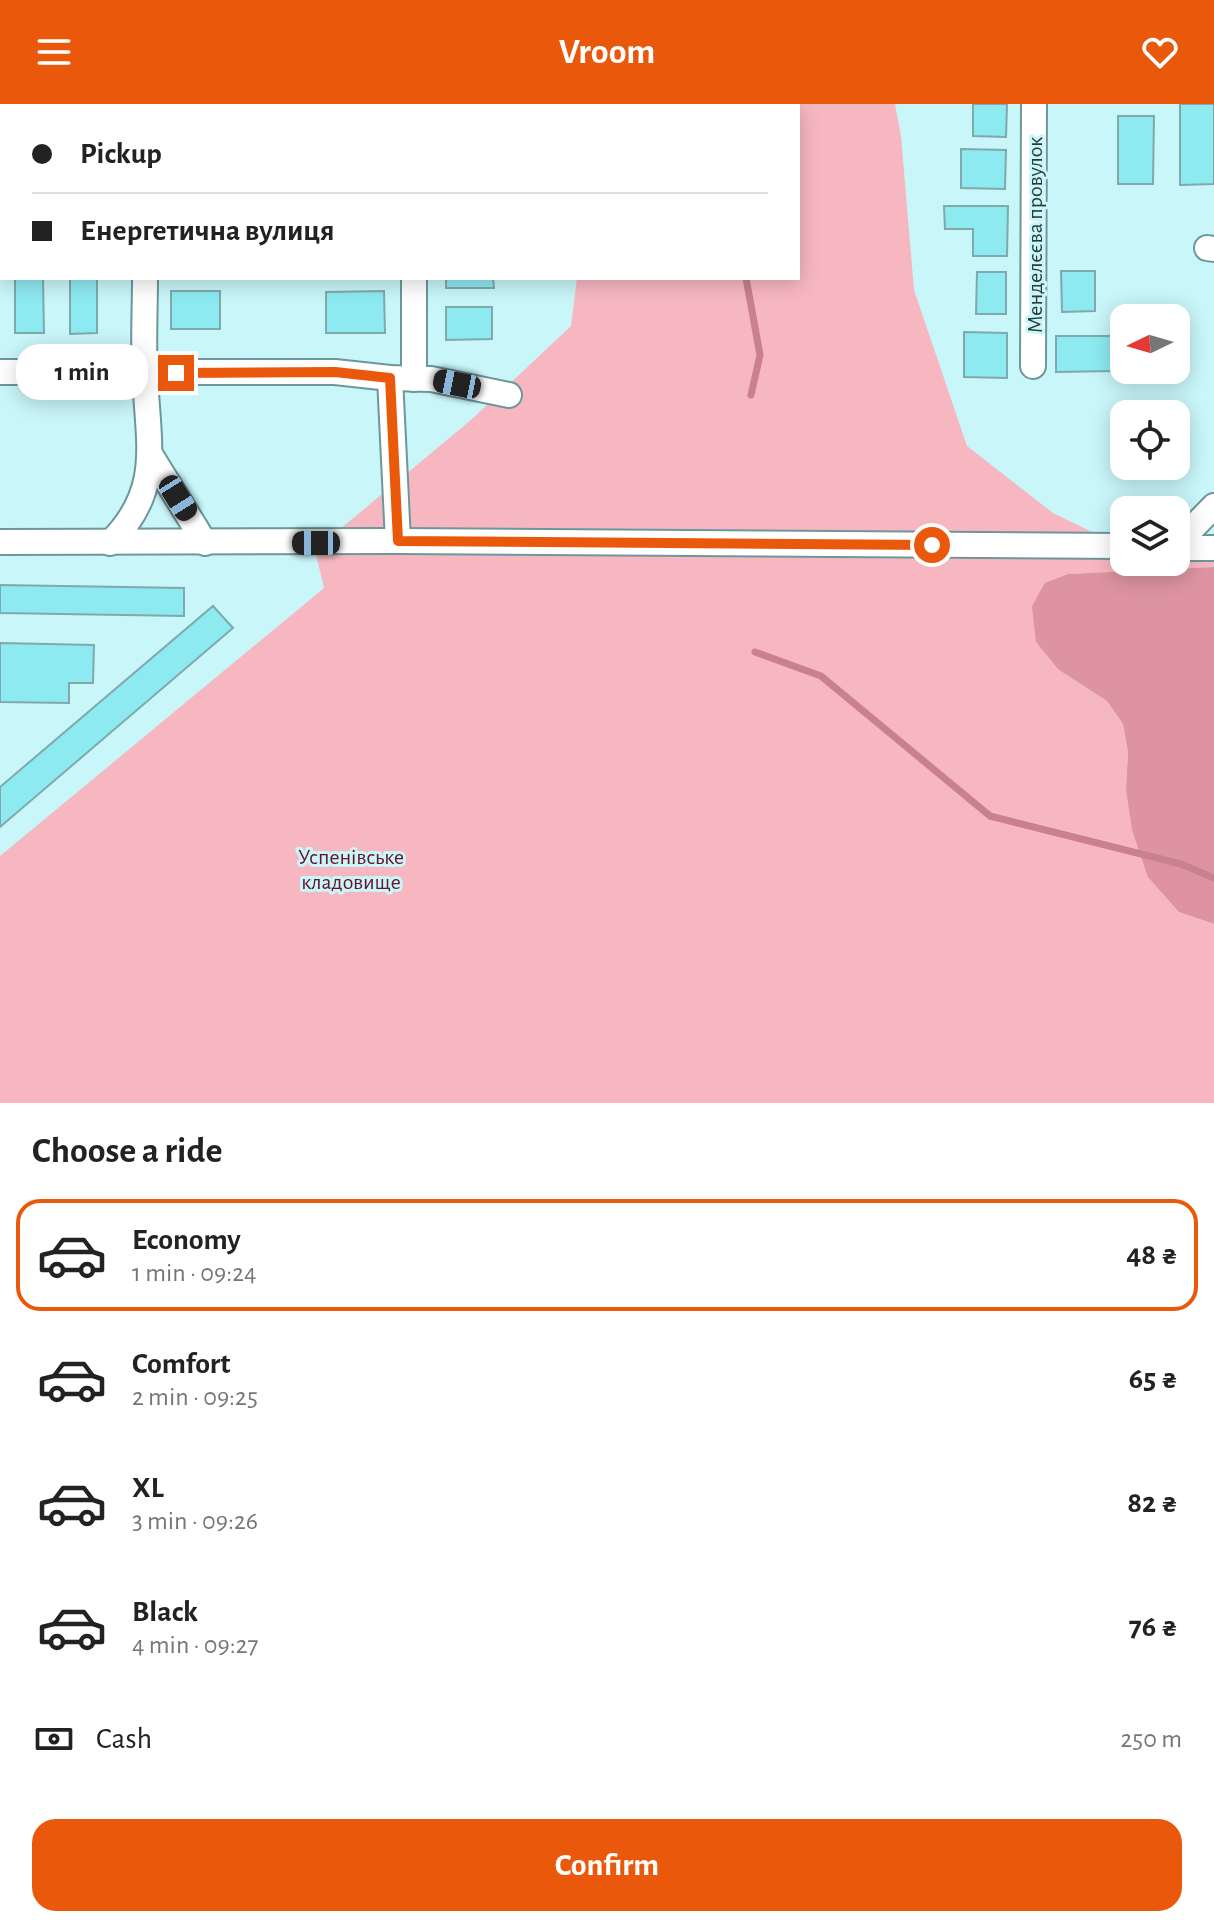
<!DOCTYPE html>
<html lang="en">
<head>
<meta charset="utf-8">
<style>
  :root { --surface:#fff; --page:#f2f2f2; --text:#222; --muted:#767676; --line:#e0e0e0; --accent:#ea580c }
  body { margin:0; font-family:"Alegreya Sans",sans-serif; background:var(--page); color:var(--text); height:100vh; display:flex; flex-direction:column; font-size:30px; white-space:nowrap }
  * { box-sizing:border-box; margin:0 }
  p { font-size:26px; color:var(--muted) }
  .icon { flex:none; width:44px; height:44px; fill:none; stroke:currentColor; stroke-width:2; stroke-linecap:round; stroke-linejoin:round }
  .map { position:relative; height:999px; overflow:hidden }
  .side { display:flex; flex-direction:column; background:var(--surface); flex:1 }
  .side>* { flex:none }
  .top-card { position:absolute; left:0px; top:0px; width:800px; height:176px; box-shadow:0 4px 20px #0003; display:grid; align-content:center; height:176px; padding:0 32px; background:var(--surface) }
  .needle { width:52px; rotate:265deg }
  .controls { position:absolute; left:1110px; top:200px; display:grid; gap:16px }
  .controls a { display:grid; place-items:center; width:80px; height:80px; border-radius:16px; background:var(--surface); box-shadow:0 4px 20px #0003; font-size:40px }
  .end { position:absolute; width:36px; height:36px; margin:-18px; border:10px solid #ea580c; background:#fff; box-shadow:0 0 0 4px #fff }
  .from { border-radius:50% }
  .bubble { position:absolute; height:56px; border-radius:24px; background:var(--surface); box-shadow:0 4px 20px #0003; font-size:26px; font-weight:700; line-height:56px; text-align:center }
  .car { position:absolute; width:24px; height:48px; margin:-24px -12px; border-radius:10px; box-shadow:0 0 6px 2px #0007; background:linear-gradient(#222 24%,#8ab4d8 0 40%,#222 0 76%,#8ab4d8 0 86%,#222 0) }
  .top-card b { display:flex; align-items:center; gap:28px; height:76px; font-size:30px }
  .top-card b+b { border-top:2px solid var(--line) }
  .top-card i { width:20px; height:20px; background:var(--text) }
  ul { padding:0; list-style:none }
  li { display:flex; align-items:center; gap:24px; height:112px; margin:0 16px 12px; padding:0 16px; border:4px solid transparent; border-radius:24px }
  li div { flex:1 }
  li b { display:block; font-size:30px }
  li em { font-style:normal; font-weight:700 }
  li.selected { border-color:var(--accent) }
  li>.icon { width:72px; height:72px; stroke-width:1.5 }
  h2 { padding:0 32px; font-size:36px; line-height:96px }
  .pay { display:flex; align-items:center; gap:20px; height:88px; padding:0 32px; font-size:30px }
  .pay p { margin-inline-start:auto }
  .action { display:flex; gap:16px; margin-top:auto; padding:16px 32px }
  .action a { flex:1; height:92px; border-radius:24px; background:var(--accent); color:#fff; font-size:32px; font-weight:700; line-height:92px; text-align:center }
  header { display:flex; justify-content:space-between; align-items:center; height:104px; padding:0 32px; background:var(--accent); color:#fff; font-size:36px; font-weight:700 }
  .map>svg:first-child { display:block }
  .green { fill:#f7b7c0 }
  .forest { fill:#dd94a0 }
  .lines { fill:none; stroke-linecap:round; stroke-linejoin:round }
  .stream { stroke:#c8818d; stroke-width:7 }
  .building { fill:#8deaf1; stroke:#7fa9ac; stroke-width:2 }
  .minor-casing { stroke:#6d979a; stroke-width:28 }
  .minor { stroke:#fff; stroke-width:24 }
  .route { stroke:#ea580c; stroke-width:10 }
  .labels { text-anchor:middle; stroke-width:6; stroke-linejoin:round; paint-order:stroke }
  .street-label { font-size:22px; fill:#28393a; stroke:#c9f6f9 }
  .park-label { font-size:22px; fill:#68132d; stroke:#c9f6f9 }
</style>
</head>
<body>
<header><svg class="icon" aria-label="menu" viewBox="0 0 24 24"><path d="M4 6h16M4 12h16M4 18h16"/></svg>Vroom<svg class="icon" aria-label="heart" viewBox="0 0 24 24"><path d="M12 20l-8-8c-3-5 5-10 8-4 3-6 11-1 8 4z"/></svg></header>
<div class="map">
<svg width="1214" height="999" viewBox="0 0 1214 999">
  <rect width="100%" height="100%" fill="#c9f6f9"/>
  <path class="green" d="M594,0H895L901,32L914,186L967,342L1053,409L1121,442L1124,458H1176V451H1214V463L1068,470L1059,566L1107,597L1123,620L1128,648L1126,685L1179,808L1214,820V999H0V752L324,484L315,446L472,315L571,222L577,174H798V2Z"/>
  <path class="forest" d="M1214,463V820L1179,808L1148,773L1132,726L1126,685L1128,648L1123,620L1107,597L1059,566L1036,538L1032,502L1045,479L1068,470Z"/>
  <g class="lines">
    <g class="stream">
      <path d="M736,2V0"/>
      <path d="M746,174L760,251L751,291"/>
      <path d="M755,548L821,572L990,712L1181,760L1214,774"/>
    </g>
  </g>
  <g class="building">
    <path d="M973,0H1007L1006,33L973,32Z"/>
    <path d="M1180,0H1214V80L1180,81Z"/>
    <path d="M1118,12H1154L1153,80H1118Z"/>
    <path d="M961,45L1006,46L1005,85L961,84Z"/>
    <path d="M944,102H1008L1007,152H973V125H945Z"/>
    <path d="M1061,167H1095V207L1062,208Z"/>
    <path d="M977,168H1006V210H976Z"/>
    <path d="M15,174H43L44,229H15Z"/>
    <path d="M446,174H493L494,184H446Z"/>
    <path d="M70,175H97V229L70,230Z"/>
    <rect x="171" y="187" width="49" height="38"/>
    <path d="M384,187L385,229H326V188Z"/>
    <path d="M446,203H492V235L446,236Z"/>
    <path d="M964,228L1007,229V274L964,273Z"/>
    <path d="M1056,232H1116V267L1056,268Z"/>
    <path d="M0,481L184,484V512L0,509Z"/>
    <path d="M213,502L233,524L0,723V683Z"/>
    <path d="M0,539L94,541L93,579H69V599L0,598Z"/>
  </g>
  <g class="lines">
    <defs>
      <g id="minor">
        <path d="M146,2V0"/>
        <path d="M415,2V0"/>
        <path d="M1207,144L1214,145"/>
        <path d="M1033,262L1034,0"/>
        <path d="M0,268H335L390,274L431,275L509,291"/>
        <path d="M390,274L398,437"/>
        <path d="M414,275V174"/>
        <path d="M150,350L205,439"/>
        <path d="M0,438L398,437L1124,442"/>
        <path d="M110,439C163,386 148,340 145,272C143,240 145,207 145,174"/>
        <path d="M1176,441L1214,402"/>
        <path d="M1176,444H1214"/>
      </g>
    </defs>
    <use href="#minor" class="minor-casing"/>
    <use href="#minor" class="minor"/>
  </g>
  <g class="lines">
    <path class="route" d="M176,269L335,268L390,274L398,437L932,441"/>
  </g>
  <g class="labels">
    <g class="street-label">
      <text transform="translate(1034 131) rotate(-90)" y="8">Менделєєва провулок</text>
    </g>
    <g class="park-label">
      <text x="351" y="760">Успенівське<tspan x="351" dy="25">кладовище</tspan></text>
    </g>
  </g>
</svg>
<div class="controls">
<a><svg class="needle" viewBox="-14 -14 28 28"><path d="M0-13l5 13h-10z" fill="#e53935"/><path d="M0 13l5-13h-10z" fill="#767676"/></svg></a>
<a><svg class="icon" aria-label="locate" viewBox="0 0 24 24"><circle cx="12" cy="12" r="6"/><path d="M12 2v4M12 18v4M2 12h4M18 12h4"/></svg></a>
<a><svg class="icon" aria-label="layers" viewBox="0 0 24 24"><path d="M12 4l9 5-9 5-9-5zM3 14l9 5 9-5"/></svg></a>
</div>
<i class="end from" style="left:932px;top:441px"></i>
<i class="end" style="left:176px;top:269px"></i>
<div class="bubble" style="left:16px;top:240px;width:132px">1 min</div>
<i class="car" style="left:457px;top:280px;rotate:281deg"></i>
<i class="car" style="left:178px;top:394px;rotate:148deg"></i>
<i class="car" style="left:316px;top:439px;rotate:270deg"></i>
<div class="top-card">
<b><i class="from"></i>Pickup</b>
<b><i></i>Енергетична вулиця</b>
</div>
</div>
<section class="side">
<h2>Choose a ride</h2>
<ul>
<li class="selected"><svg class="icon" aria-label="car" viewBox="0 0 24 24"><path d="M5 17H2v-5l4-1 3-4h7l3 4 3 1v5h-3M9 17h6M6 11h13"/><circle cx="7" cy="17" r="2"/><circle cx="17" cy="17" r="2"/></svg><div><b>Economy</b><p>1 min · 09:24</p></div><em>48 ₴</em></li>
<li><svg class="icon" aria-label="car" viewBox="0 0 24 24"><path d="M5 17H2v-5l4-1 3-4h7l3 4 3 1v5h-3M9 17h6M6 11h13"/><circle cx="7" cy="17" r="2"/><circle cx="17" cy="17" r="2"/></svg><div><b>Comfort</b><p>2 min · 09:25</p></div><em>65 ₴</em></li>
<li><svg class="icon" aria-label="car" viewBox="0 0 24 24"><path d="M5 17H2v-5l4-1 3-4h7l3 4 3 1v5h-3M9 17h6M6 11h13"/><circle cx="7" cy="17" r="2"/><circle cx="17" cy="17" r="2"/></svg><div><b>XL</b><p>3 min · 09:26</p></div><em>82 ₴</em></li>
<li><svg class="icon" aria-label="car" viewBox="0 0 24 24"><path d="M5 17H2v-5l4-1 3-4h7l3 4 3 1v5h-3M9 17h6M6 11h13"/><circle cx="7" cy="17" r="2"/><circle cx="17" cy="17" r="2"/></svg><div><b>Black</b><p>4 min · 09:27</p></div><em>76 ₴</em></li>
</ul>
<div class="pay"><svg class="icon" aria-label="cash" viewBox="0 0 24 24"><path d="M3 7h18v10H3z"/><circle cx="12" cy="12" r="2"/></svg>Cash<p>250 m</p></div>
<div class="action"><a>Confirm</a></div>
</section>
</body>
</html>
